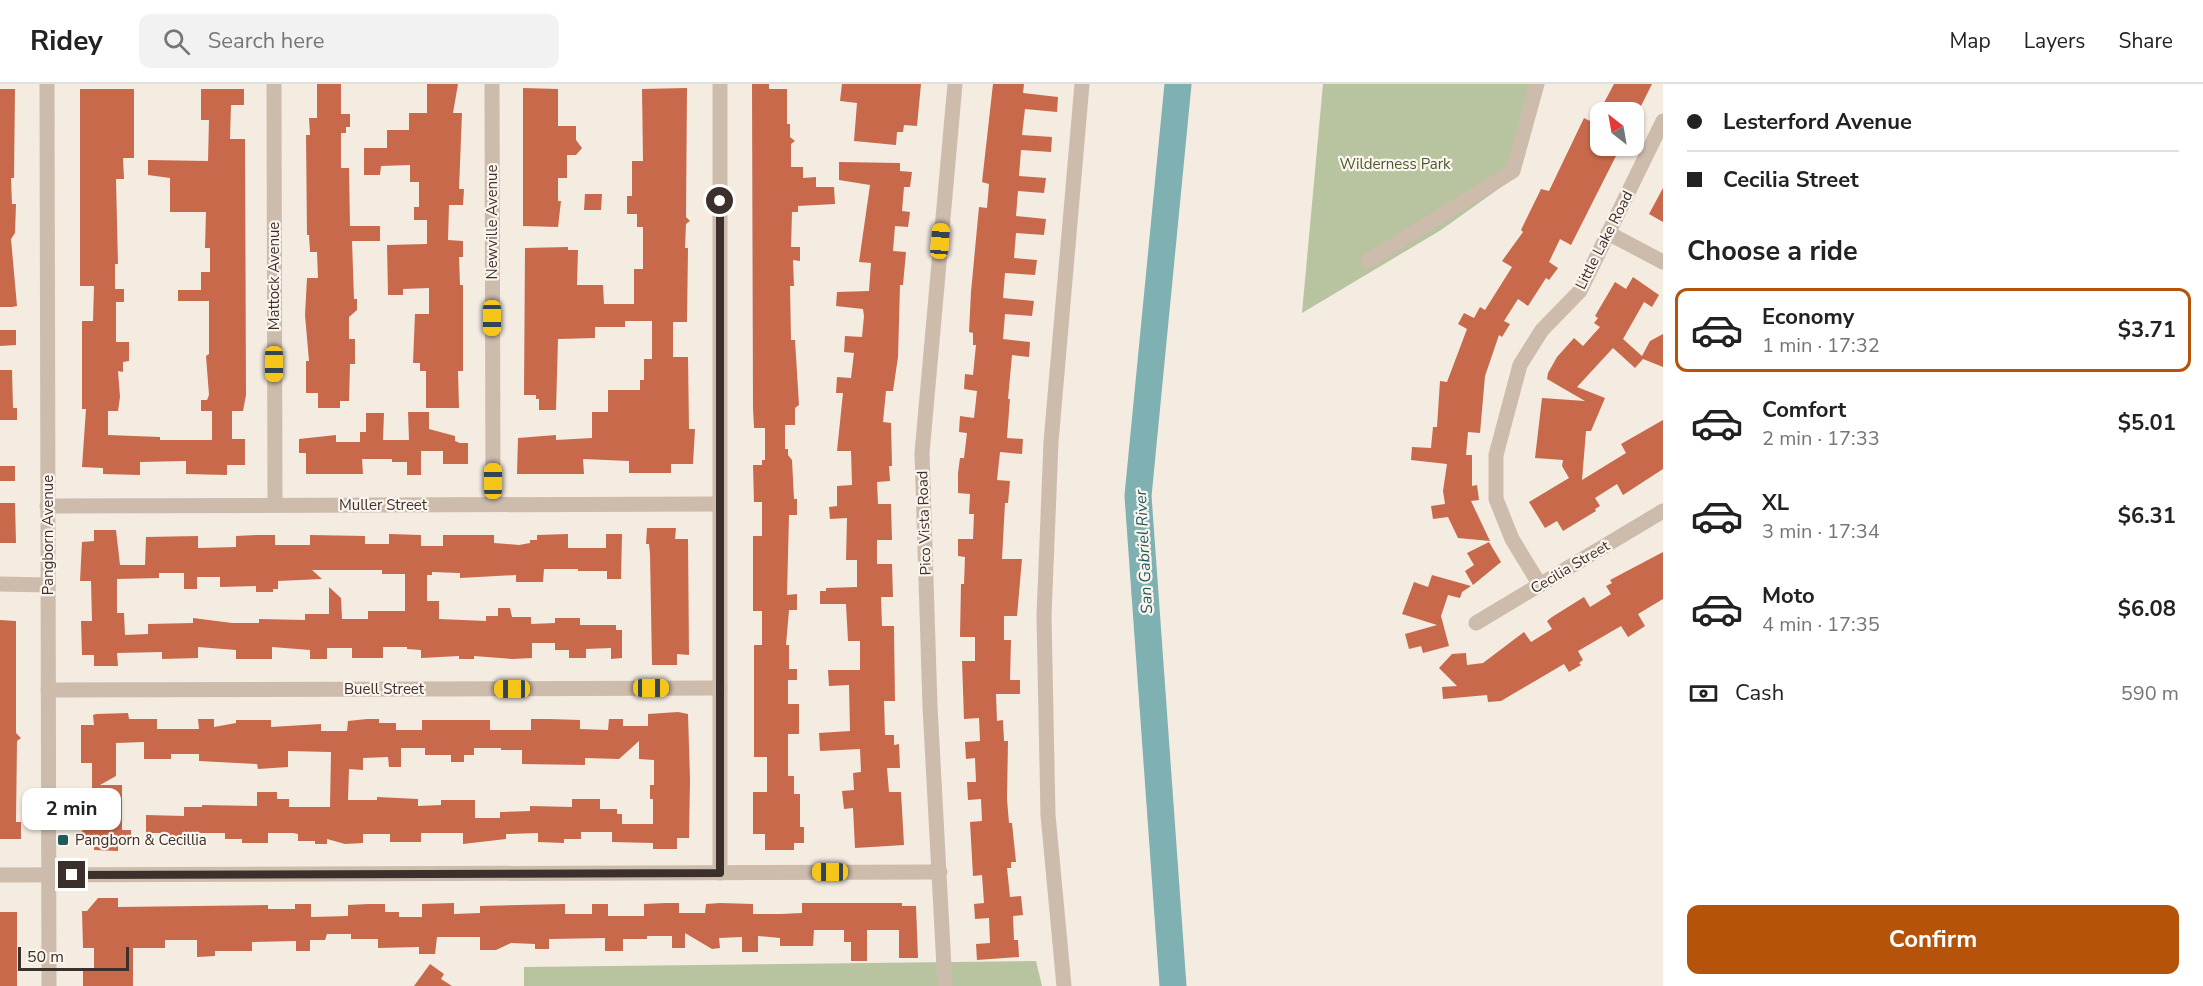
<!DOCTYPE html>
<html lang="en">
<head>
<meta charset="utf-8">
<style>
  :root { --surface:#fff; --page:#f2f2f2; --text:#222; --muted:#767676; --line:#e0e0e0; --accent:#b45309 }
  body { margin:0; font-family:"Nunito Sans",sans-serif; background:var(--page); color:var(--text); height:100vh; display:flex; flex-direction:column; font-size:22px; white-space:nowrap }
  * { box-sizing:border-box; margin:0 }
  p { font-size:20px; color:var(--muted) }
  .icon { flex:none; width:33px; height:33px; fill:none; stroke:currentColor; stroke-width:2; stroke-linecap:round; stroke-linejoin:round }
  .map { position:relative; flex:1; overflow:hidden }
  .sheet { display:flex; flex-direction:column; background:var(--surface); width:540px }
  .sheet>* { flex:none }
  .hud { display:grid; align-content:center; height:132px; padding:0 24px; background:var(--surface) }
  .needle { width:39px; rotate:329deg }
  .controls { position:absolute; left:1590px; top:18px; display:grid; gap:12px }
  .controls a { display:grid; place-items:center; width:54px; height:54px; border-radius:12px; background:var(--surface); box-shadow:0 2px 4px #0004; font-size:30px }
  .scale { position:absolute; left:18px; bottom:15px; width:111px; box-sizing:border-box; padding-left:6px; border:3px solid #3b302b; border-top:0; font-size:16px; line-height:21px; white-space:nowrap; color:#3b302b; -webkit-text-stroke:4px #fbf5ee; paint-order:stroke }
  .end { position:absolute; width:27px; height:27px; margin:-14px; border:8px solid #3b302b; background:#fff; box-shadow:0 0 0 3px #fff }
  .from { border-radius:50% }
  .bubble { position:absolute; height:42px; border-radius:12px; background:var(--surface); box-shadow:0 2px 4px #0004; font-size:20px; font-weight:700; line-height:42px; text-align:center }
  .car { position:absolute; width:18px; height:36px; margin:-18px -9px; border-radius:8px; box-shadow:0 0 4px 2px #0007; background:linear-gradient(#f5c518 24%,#345 0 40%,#f5c518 0 76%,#345 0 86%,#f5c518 0) }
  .hud b { display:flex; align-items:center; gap:21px; height:57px; font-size:22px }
  .hud b+b { border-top:2px solid var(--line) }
  .hud i { width:15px; height:15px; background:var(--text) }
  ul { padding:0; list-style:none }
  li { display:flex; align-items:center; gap:18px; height:84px; margin:0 12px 9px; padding:0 12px; border:3px solid transparent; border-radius:12px }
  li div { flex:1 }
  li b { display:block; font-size:22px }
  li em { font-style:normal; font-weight:700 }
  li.selected { border-color:var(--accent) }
  li>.icon { width:54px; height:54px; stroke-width:1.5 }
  h2 { padding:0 24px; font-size:27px; line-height:72px }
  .pay { display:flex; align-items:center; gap:15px; height:66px; padding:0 24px; font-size:22px }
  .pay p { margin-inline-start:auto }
  .primary-button { display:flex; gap:12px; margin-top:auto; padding:12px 24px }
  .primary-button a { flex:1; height:69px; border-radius:12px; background:var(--accent); color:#fff; font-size:24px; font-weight:700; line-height:69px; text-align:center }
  header { display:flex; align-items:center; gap:36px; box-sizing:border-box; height:84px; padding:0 30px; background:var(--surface); border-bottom:2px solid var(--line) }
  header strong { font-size:28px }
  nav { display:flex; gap:33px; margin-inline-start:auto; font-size:21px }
  .search { width:420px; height:54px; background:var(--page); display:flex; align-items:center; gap:15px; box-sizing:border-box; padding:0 21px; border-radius:12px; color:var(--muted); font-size:22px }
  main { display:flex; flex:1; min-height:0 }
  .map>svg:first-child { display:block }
  .green { fill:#b8c4a0 }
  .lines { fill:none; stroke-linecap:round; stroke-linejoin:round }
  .river { stroke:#7fb0b2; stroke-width:27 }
  .building { fill:#c8694b; fill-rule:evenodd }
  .minor { stroke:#cdbbac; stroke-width:15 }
  .route { stroke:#3b302b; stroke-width:8 }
  .poi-dot { fill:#1f5a5e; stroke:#fbf5ee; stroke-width:2 }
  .labels { text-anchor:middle; stroke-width:4.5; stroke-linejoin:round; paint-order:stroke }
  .park-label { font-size:15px; fill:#4a5a2e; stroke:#fbf5ee }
  .street-label { font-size:15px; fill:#3b302b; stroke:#fbf5ee }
  .poi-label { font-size:15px; fill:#3b302b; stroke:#fbf5ee; text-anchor:start }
  .water-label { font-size:16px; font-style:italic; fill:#1f5a5e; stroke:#fbf5ee }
</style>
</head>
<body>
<header>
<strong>Ridey</strong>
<div class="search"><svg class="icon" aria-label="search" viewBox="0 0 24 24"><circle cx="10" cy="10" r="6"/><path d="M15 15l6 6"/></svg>Search here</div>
<nav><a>Map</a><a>Layers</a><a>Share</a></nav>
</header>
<main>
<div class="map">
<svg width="1663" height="902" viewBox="0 0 1663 902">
  <rect width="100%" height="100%" fill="#f4ebe1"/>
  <g class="green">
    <path d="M1323,0H1543L1518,91L1441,146L1302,229Z"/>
    <path d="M1036,877L1042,902H524V883Z"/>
  </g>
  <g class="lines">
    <path class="river" d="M1173,902L1138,412L1178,0"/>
  </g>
  <g class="building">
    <path d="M317,0H341V30H350V43H346V49H341V84H349L350,142H380V157H352L354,215H357V226L349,233V255H355V280H350L349,317H340V324H318V309H306V277H309L305,231L307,194H318L317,168H310L309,151H307L306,51H310L309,34H317Z"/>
    <path d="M427,0H458L453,29H462L459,105H464L463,121H449L448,156L463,157V173H459L460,201H463V287H458L459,324H426V287H420V279H413L415,230H429V204L403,205V211H388L387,161L427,160V136H414V123H419V98H410V81L381,82L380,91H364V64H387V46H409V29H427Z"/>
    <path d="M752,0H769V5H787V40H790V53L795,57L791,60V83H803V94L816,93V103H834L835,120L798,122V128H792L791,163H800V177L793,176L794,202H790L791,256H795L799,321L795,324V341H785V365H788V371L792,376L794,415H797V431H789L787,511L797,510V526H789L786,561H789V585H797V596H788V620H799V650H788V692H794V710H800V743H804V759H794V766H765V750H753V708H767V673H754V561H762V527H753V452H762V418H754L753,381H762V376H765V344H754L753,324Z"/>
    <path d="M842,0H921L917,42L904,41L903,48H897L896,61L854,57L857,19L840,17Z"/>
    <path d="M993,0H1024L1023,9L1058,13L1057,28L1025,25L1022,51L1052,53L1051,68L1021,66L1019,92L1046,94L1044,109L1018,107L1016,132L1046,135L1044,151L1016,149L1014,174L1037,176L1035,191L1005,189L1003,214L1034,217L1032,232L1005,230L1003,255L1030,258L1029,273L1012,271L1008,315H1010L1007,354L1023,355L1022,370L1000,368L997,396L1010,397L1008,419H1005L1002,475H1022L1017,532H1004V556H1011L1010,596H1020V610H996L997,637L1003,636L1004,657H1008L1007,715L1009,739H1012L1016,778H1011V784H1007L1010,813L1021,812L1023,831L1013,832L1014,856H1018L1019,873L977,876L976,860L990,859L989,834L975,835L974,820L984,819L982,791L973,792L970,738L982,737L981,715L968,716L967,698H976L975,674L966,675L965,658L980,657L979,634L964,635L962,577H975V553H960L961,500H964L965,473L958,472V455H973L974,430H969L970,410L958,409V389L960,374H964L967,349L959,348L960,332L974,334L977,307L964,305L965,290L973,291L976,261H973V249L969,248L971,208L979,123L987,124L989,100L982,98Z"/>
    <path d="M1614,0H1652L1638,28H1599Z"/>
    <path d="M523,4L558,5V42H576V56L582,64L576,71H567V94H558V117H561L558,143L523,142Z"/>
    <path d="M687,4L686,133L690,137L686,140L685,164H688L687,238H673V273H688L689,345H695L693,380H671V389H629V377L583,375L584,390H517L518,354L556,351V356L592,354V328H608V306H640V296H644V275H652V237H625V243H595V254L558,255L556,326H539V315H536V311H524L525,164L568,163V166H578L577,201H603L604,220H634V185H643V143H637V130H627V112H632V77H643L642,5Z"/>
    <path d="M0,5H15L14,94H11L12,120H16L15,149L11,155L17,222L12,223H0Z"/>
    <path d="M80,5H134V74H123L124,95H116L118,180H115V205H124V218H116V258H129V277L123,278V288L118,287L120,313L118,327H108V351L160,353V356H212V327H201V316H207L209,311L206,272L209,270V217H178V206H201V188H210V164H205L206,128H170V94L148,91V76L208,77L209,36H201V5H244V21H231L230,55H245L246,311L243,327H232V355H245V381H227V391L186,390V377L140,378V391L103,390V384L82,383L86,325H82V237H93L94,202H80Z"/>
    <path d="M1584,34L1600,42V62H1621L1571,161L1560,155L1549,178L1558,184L1549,196L1546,194L1528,222L1518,215L1504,237L1510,240L1502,253L1499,251L1485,292L1480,349L1468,348L1466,371H1472V402L1477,401L1479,416L1471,417L1490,457L1458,454L1448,433L1433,435L1431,422L1445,420L1443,407L1447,380L1411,376L1412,363L1431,364L1433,343H1437L1440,297L1447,298L1467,245L1458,240L1464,229L1474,234L1480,223L1485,226L1512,183L1502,177L1523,148L1521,146L1541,105L1549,107Z"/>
    <path d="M839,78L900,79V87L912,88L910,103H904L902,127L910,128L908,143L895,142L893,167L906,168L903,201H900L898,273L893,307H886L883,338L891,339L892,382H889L890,397L877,398L878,420H891L892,456H877V480H892L893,513H881L882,542H894V546L895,617H884L885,651H894V661L899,660L900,684H887L889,708H901L904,761L855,764L853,724L844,725L842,707L854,706L853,689L861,688L860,665L820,667L819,649L850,647L849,601L829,602L828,586H860V557H848L846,520H820V507H826V504L857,503V476H846L847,434L830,435L829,423L837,422V402L852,401L851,367H837L843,309H836L837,293L851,294L854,269L844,268L845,252L862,253L864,232L863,225L836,222L837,208L869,207L871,179L859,178L870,101L839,96Z"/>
    <path d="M1663,104V138L1649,130Z"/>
    <path d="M585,110H602L601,126H584Z"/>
    <path d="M1633,193L1659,211L1652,223L1644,218L1623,255L1642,272L1650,257L1663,250V283L1643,275L1635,284L1613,264L1577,303L1605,314L1591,347H1586L1582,396L1626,369L1621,360L1663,336V385L1623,411L1617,400L1595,414L1600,422L1595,425L1596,427L1563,447L1557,437L1545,444L1529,418L1569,394L1562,382L1563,376L1535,374L1542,314L1585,317L1547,295L1548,289L1557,273L1574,254L1583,262L1600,243L1594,239L1598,234L1595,232L1615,198L1626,205Z"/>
    <path d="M0,246H16V261L0,262Z"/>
    <path d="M0,286H12L13,324H17V336H0Z"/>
    <path d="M408,328H429V345L455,352V357L460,359H468V380H443V367H421V391H407V378H392V375H362L363,390H306V369H299V355L336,351V358H360V348H366V329H384L383,356H409Z"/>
    <rect x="0" y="382" width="15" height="15"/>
    <path d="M0,419H15L16,459H0Z"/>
    <path d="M647,444H676L675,455H688L689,571L677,570V581H652L650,470L649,460H646Z"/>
    <path d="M94,446H116L120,481H145L146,453L198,452V464L236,463V452L256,451H275V461H310V451L365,452V460H389V450L421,451V462H443V451H494V459L519,461L530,459V456H537V451L568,450V464H606V450H622L621,495H607V487H578V485H544L543,498H516V491L460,494V489L432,488V491H427V517H439V535L486,537V532H498V524H510L512,533H531V540L555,539V534H580V541H616V546H622V574L611,575V564L586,565V574H569V566H555V559H532V574L512,575L474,572V575H459V572L421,574V566L407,565V563H383V574H352V564H327V575H310V566L272,563V575H236V566L198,563V574L162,575V568L117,569L118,582H94V571H82L81,537H92L91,497H80L82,458L94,457ZM312,486H382V490H405V527H368V535H342L341,514L329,503V530H305V536L259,535V539H232L193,534V539L148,540V550L125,551L124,529H117V495L159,494V489H184V505H197V493H220V503L256,502V508H273V505H278V497L322,495Z"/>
    <path d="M1489,458L1501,478L1473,501L1465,487L1474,481L1467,469Z"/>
    <path d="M1663,468V515L1638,530L1645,542L1639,546L1628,553L1621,542L1578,567L1583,576L1579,579L1581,581L1569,588L1564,580L1501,617L1488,618L1487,611L1443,615L1442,603L1457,602L1439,584L1452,570L1466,569L1467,581L1483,579L1524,548L1531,558L1552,545L1547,537L1552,533L1584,513L1590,523L1611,510L1606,502L1612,499L1610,496Z"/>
    <path d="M1432,491L1471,502L1462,508L1460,514L1448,511L1441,532L1449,562L1423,569L1421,562L1409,565L1405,550L1437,541L1402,530L1414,498L1428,503Z"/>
    <path d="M0,536L16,537V649L21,654L17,657L16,738H21V755H0Z"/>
    <path d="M678,628L688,630L690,695L689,754H677V765H653V759L612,758V748H581V755H564V759L538,758V749L506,750V755L463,760V749H421V758H390V750H363V759L345,760L327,755V760H315V757H298V750L293,749H268V759H242V755H225V749H200V760L168,759V749H146V731L184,732V723H202V721L257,722V708H277V715H289V723H330L331,668L288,667V683L258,685L257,680L199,677V670H171V675H144V658L116,659V692L100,701H122V746H131V759H118V767L94,766V756H82L83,718H92V679H81V641H94L93,631L96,630L128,629L129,635H157V645H199L198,635H214V643L236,639V636H271V643L321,640V647H347L348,637L367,635H379V639H396V646H422V636H490V646H531V635H549L580,636V645L608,646L609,635H623V642H648V630ZM639,657V675L654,676V701H650V715H653V740H622V730H617V725H600V715H572V723L530,722V727L500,728V734H475V716H441V721L418,722V715L377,713V716H348L349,685L363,686V674L388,673L389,683H401V664H425V671H451V678H464V671H474V664H501V666H522V680L585,681V674L619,675Z"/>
    <path d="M98,814H118V823L268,821V825H295V820H311V833L348,832V821L369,820H385V828H399V833H422V820L454,819V830L480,829V822L565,820V830H592V820H608V832H644V820L666,819H679V829H705L706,820L720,819L753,820V830H780L802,829V819H902V822H916L918,874H899V846H867V877H851V858H844V846H814L813,862H780V854L758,852V868H742V853L719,854L720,864L712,865L685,849V864H672V852H647V855H623V867H605V854L549,855V865H535V860L511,859L496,866H480V853H437L435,870H419V863L378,864V855H351V850H327L325,856H310V867H296V857L252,858V867H215V872L197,873V856H165V864H133V902H83V887H94V864H83L82,827H87Z"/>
    <rect x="0" y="828" width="17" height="74"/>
    <path d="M430,880L444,890L441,895L452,902H414Z"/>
  </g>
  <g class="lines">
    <g class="minor">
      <path d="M47,0L49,902"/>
      <path d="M274,0L275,421"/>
      <path d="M492,0L493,420"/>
      <path d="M720,0V789"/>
      <path d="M1608,149L1663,178"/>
      <path d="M1368,177L1513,87L1537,0"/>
      <path d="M47,422L719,420"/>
      <path d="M0,500L48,501"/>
      <path d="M1540,501L1512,455L1496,415V371L1520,281L1542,246L1580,207L1663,37"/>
      <path d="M1476,539L1663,427"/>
      <path d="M48,606L720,604"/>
      <path d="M0,791L940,788"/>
      <path d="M945,902L930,622L922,369L955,0"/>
      <path d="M1064,902L1048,731L1044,532L1051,358L1082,0"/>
    </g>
  </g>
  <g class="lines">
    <path class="route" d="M72,791L720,789V117"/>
  </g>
  <rect class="poi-dot" x="57" y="750" width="12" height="12" rx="3"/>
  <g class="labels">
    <g class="park-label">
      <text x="1395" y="85">Wilderness Park</text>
    </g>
    <g class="street-label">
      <text transform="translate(492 138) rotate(-90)" y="5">Newville Avenue</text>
      <text transform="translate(1604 156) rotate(-63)" y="5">Little Lake Road</text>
      <text transform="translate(274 192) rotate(-90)" y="5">Mattock Avenue</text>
      <text x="383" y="426">Muller Street</text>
      <text transform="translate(924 439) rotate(-92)" y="5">Pico Vista Road</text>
      <text transform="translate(48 451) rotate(-90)" y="5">Pangborn Avenue</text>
      <text transform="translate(1570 483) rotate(-31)" y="5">Cecilia Street</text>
      <text x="384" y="610">Buell Street</text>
    </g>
    <g class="poi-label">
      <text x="75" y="761">Pangborn &amp; Cecillia</text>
    </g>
    <g class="water-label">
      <text transform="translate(1143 468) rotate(-93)" y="6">San Gabriel River</text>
    </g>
  </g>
</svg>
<div class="controls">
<a><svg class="needle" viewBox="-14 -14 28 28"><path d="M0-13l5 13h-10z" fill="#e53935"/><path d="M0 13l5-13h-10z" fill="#767676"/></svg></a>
</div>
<div class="scale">50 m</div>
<i class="end from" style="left:720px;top:117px"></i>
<i class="end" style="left:72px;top:791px"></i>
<div class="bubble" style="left:22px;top:704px;width:99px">2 min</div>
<i class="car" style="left:940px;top:157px;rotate:5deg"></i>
<i class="car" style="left:492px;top:234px;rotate:180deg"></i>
<i class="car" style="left:274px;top:280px;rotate:180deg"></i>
<i class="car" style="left:493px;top:397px;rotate:0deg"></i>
<i class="car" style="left:651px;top:604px;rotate:90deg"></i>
<i class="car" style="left:512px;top:605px;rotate:270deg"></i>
<i class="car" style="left:830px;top:788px;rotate:270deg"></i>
</div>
<section class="sheet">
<div class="hud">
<b><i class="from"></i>Lesterford Avenue</b>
<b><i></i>Cecilia Street</b>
</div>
<h2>Choose a ride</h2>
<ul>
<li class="selected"><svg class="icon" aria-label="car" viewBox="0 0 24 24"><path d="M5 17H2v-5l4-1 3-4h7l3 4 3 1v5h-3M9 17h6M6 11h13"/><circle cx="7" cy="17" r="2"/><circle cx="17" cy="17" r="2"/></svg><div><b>Economy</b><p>1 min · 17:32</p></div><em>$3.71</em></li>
<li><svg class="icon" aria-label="car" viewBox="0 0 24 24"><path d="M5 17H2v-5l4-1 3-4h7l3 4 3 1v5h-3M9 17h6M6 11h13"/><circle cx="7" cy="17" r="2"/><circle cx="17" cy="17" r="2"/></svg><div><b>Comfort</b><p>2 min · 17:33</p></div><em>$5.01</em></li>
<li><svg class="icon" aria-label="car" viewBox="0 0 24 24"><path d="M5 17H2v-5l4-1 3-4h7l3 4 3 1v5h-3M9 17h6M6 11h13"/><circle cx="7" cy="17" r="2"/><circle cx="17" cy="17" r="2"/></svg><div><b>XL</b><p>3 min · 17:34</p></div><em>$6.31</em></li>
<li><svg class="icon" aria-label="car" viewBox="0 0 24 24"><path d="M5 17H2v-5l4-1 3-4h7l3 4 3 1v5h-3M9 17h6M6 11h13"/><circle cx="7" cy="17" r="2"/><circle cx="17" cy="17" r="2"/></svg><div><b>Moto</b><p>4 min · 17:35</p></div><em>$6.08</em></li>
</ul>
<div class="pay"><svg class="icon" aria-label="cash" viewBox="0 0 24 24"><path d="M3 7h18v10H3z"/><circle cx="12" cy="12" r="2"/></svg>Cash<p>590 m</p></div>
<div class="primary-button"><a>Confirm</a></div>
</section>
</main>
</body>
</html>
